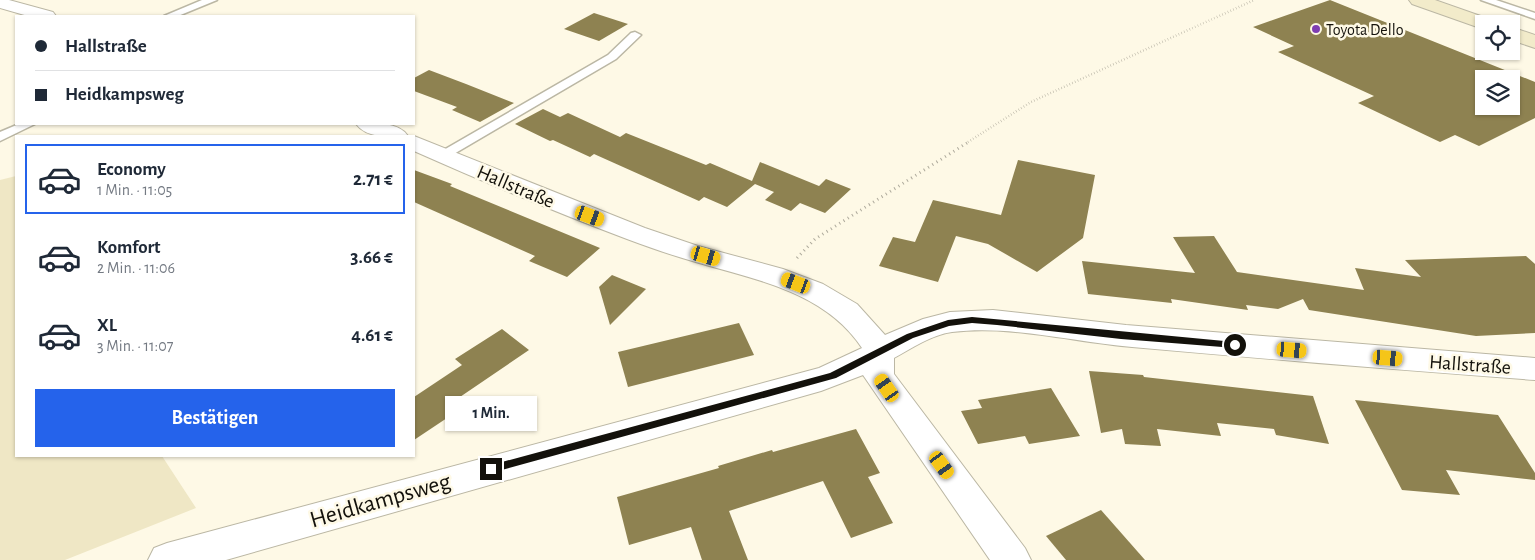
<!DOCTYPE html>
<html lang="de">
<head>
<meta charset="utf-8">
<style>
  :root { --surface:#fff; --page:#f6f6f7; --text:#1f2937; --muted:#747a83; --line:#e0e1e3; --accent:#2563eb }
  body { margin:0; font-family:"Alegreya Sans",sans-serif; background:var(--page); color:var(--text); height:100vh; display:flex; flex-direction:column; font-size:19px; white-space:nowrap }
  * { box-sizing:border-box; margin:0 }
  p { font-size:16px; color:var(--muted) }
  .icon { flex:none; width:28px; height:28px; fill:none; stroke:currentColor; stroke-width:2; stroke-linecap:round; stroke-linejoin:round }
  .map { position:relative; flex:1; overflow:hidden }
  .side { position:absolute; left:15px; top:135px; width:400px; height:322px; display:flex; flex-direction:column; background:var(--surface); border-radius:0px; box-shadow:0 1px 4px #0004 }
  .side>* { flex:none }
  .top-card { position:absolute; left:15px; top:15px; width:400px; height:110px; border-radius:0px; box-shadow:0 1px 4px #0004; display:grid; align-content:center; height:110px; padding:0 20px; background:var(--surface) }
  .controls { position:absolute; left:1475px; top:15px; display:grid; gap:10px }
  .controls a { display:grid; place-items:center; width:45px; height:45px; border-radius:0px; background:var(--surface); box-shadow:0 1px 4px #0004; font-size:25px }
  .end { position:absolute; width:22px; height:22px; margin:-11px; border:6px solid #13110b; background:#fff; box-shadow:0 0 0 2px #fff }
  .from { border-radius:50% }
  .bubble { position:absolute; height:35px; border-radius:0px; background:var(--surface); box-shadow:0 1px 4px #0004; font-size:16px; font-weight:700; line-height:35px; text-align:center }
  .car { position:absolute; width:15px; height:30px; margin:-15px -8px; border-radius:6px; box-shadow:0 0 4px 1px #0007; background:linear-gradient(#f5c518 24%,#345 0 40%,#f5c518 0 76%,#345 0 86%,#f5c518 0) }
  .top-card b { display:flex; align-items:center; gap:18px; height:48px; font-size:19px }
  .top-card b+b { border-top:1px solid var(--line) }
  .top-card i { width:12px; height:12px; background:var(--text) }
  ul { padding:9px 0 0; list-style:none }
  li { display:flex; align-items:center; gap:15px; height:70px; margin:0 10px 8px; padding:0 10px; border:2px solid transparent; border-radius:0px }
  li div { flex:1 }
  li b { display:block; font-size:19px }
  li em { font-style:normal; font-weight:700 }
  li.selected { border-color:var(--accent) }
  li>.icon { width:45px; height:45px; stroke-width:1.5 }
  .cta { display:flex; gap:10px; margin-top:auto; padding:10px 20px }
  .cta a { flex:1; height:58px; border-radius:0px; background:var(--accent); color:#fff; font-size:20px; font-weight:700; line-height:58px; text-align:center }
  .map>svg:first-child { display:block }
  .green { fill:#efe7c5 }
  .building { fill:#8e8251; fill-rule:evenodd }
  .lines { fill:none; stroke-linecap:round; stroke-linejoin:round }
  .service-casing { stroke:#bbb7a4; stroke-width:3 }
  .minor-casing { stroke:#bbb7a4; stroke-width:2 }
  .secondary-casing { stroke:#bbb7a4; stroke-width:2 }
  .path-far1 { stroke:#aeaa9c; stroke-width:2.5; stroke-dasharray:0.5 2.5; stroke-linecap:butt }
  .path { stroke:#aeaa9c; stroke-width:3; stroke-dasharray:1 4; stroke-linecap:butt }
  .service { fill:#fff; fill-rule:evenodd }
  .minor { fill:#fff; fill-rule:evenodd }
  .secondary { fill:#f2ebca; fill-rule:evenodd }
  .route { fill:#13110b }
  .poi-dot { fill:#7e3db2; stroke:#fef9e6; stroke-width:2 }
  .labels { text-anchor:middle; stroke-width:5; stroke-linejoin:round; paint-order:stroke }
  .far-poi-label { font-size:16px; fill:#13110b; stroke:#fef9e6; text-anchor:start }
  .street-label { font-size:20px; fill:#13110b; stroke:#fef9e6 }
  .near-street-label { font-size:24px; fill:#13110b; stroke:#fef9e6 }
</style>
</head>
<body>
<div class="map">
<svg width="1535" height="560" viewBox="0 0 1535 560">
  <rect width="100%" height="100%" fill="#fef9e6"/>
  <path class="green" d="M16,176V456H162L196,508L65,560H0V180Z"/>
  <g class="building">
    <path d="M1330,0L1535,82V118L1479,146L1455,135L1440,142L1358,103L1374,96L1278,52L1294,46L1253,27ZM1484,79H1511V106H1484Z"/>
    <path d="M594,13L628,24L599,41L564,29Z"/>
    <path d="M429,70L466,84L514,103L480,122L452,110L457,107L414,91V78Z"/>
    <path d="M543,109L560,117L568,113L620,137L626,133L706,165L710,163L752,181L760,162L819,186L826,179L851,189L825,213L800,203L791,211L765,200L774,192L755,184L727,207L704,197L699,201L594,154L590,157L553,140L550,141L515,124Z"/>
    <path d="M1018,160L1095,175L1083,238L1037,272L988,244L956,236L938,282L879,266L893,237L915,242L933,200L1001,215Z"/>
    <path d="M414,170L452,184L450,186L600,248L567,277L529,261L535,256L414,202Z"/>
    <path d="M1214,236L1237,272L1364,290L1355,268L1421,277L1405,260L1526,256L1535,264V333L1476,336L1309,310L1303,299L1278,309L1246,305L1248,310L1171,299L1172,303L1088,294L1082,261L1195,273L1173,237Z"/>
    <path d="M612,275L646,289L610,325L599,287Z"/>
    <path d="M739,323L754,355L628,387L618,352Z"/>
    <path d="M502,329L529,350L457,399L465,406L414,440V397L462,365L455,359Z"/>
    <path d="M1089,371L1143,375L1144,377L1313,396L1329,444L1276,435L1274,429L1217,423L1221,436L1157,429L1161,446L1125,444L1122,429L1101,433Z"/>
    <path d="M1051,388L1080,436L1029,444L1025,436L978,444L961,411L982,408L978,400Z"/>
    <path d="M1355,400L1498,415L1535,473V480L1446,470L1460,495L1402,490Z"/>
    <path d="M856,429L880,473L868,477L893,523L851,538L823,481L729,511L748,560H702L691,527L629,545L617,497L719,468L718,466L772,450L773,452Z"/>
    <path d="M1101,510L1145,560H1066L1046,536Z"/>
  </g>
  <g class="lines">
    <defs>
      <g id="service">
        <path d="M202,0H217L178,16H164Z"/>
        <path d="M1481,0H1496L1535,13V19Z"/>
        <path d="M635,32L641,35L616,59L447,158H437L435,155L608,55L631,33Z"/>
        <path d="M19,124H35L0,141V132Z"/>
      </g>
      <g id="minor">
        <path d="M0,0H9L53,12L56,16H28L0,8Z"/>
        <path d="M356,124C372,123 398,121 408,136C392,137 367,139 356,124Z"/>
        <path d="M414,136L645,228L698,246L783,269L823,284L857,304L885,335L923,319L950,312L993,310L1126,325L1535,358V380C1401,370 1266,359 1132,347C1073,342 1012,325 952,332C931,335 912,348 894,358V374L1025,548L1031,560H990L863,375L821,391L226,560H148L154,548L167,543L819,368L862,348C826,293 758,280 699,263C674,256 651,248 627,239C555,212 484,182 414,151Z"/>
      </g>
      <g id="secondary">
        <path d="M1409,0H1435L1492,20L1495,24H1484V29L1480,28L1412,4Z"/>
        <path d="M1511,27L1535,35V48L1511,40Z"/>
      </g>
    </defs>
    <use href="#service" class="service-casing"/>
    <use href="#minor" class="minor-casing"/>
    <use href="#secondary" class="secondary-casing"/>
    <path class="path-far1" d="M968,142L1031,102L1254,0"/>
    <path class="path" d="M797,258L815,239L970,141"/>
    <use href="#service" class="service"/>
    <use href="#minor" class="minor"/>
    <use href="#secondary" class="secondary"/>
  </g>
  <path class="route" d="M972,317L1235,342L1240,345L1235,348L1121,339L997,325L972,323L949,326L913,338L836,378L491,473L486,469L491,465L830,373L907,334L948,320Z"/>
  <circle class="poi-dot" cx="1316" cy="29" r="5"/>
  <g class="labels">
    <g class="far-poi-label">
      <text x="1326" y="35">Toyota Dello</text>
    </g>
    <g class="street-label">
      <text transform="translate(516 186) rotate(23)" y="7">Hallstraße</text>
      <text transform="translate(1470 364) rotate(4)" y="7">Hallstraße</text>
    </g>
    <g class="near-street-label">
      <text transform="translate(380 500) rotate(-16)" y="8">Heidkampsweg</text>
    </g>
  </g>
</svg>
<div class="controls">
<a><svg class="icon" aria-label="locate" viewBox="0 0 24 24"><circle cx="12" cy="12" r="6"/><path d="M12 2v4M12 18v4M2 12h4M18 12h4"/></svg></a>
<a><svg class="icon" aria-label="layers" viewBox="0 0 24 24"><path d="M12 4l9 5-9 5-9-5zM3 14l9 5 9-5"/></svg></a>
</div>
<i class="end from" style="left:1235px;top:345px"></i>
<i class="end" style="left:491px;top:469px"></i>
<div class="bubble" style="left:445px;top:396px;width:92px">1 Min.</div>
<i class="car" style="left:590px;top:216px;rotate:110deg"></i>
<i class="car" style="left:706px;top:256px;rotate:106deg"></i>
<i class="car" style="left:796px;top:283px;rotate:291deg"></i>
<i class="car" style="left:1292px;top:350px;rotate:95deg"></i>
<i class="car" style="left:1388px;top:358px;rotate:95deg"></i>
<i class="car" style="left:887px;top:388px;rotate:325deg"></i>
<i class="car" style="left:942px;top:465px;rotate:144deg"></i>
<div class="top-card">
<b><i class="from"></i>Hallstraße</b>
<b><i></i>Heidkampsweg</b>
</div>
<section class="side">
<ul>
<li class="selected"><svg class="icon" aria-label="car" viewBox="0 0 24 24"><path d="M5 17H2v-5l4-1 3-4h7l3 4 3 1v5h-3M9 17h6M6 11h13"/><circle cx="7" cy="17" r="2"/><circle cx="17" cy="17" r="2"/></svg><div><b>Economy</b><p>1 Min. · 11:05</p></div><em>2.71 €</em></li>
<li><svg class="icon" aria-label="car" viewBox="0 0 24 24"><path d="M5 17H2v-5l4-1 3-4h7l3 4 3 1v5h-3M9 17h6M6 11h13"/><circle cx="7" cy="17" r="2"/><circle cx="17" cy="17" r="2"/></svg><div><b>Komfort</b><p>2 Min. · 11:06</p></div><em>3.66 €</em></li>
<li><svg class="icon" aria-label="car" viewBox="0 0 24 24"><path d="M5 17H2v-5l4-1 3-4h7l3 4 3 1v5h-3M9 17h6M6 11h13"/><circle cx="7" cy="17" r="2"/><circle cx="17" cy="17" r="2"/></svg><div><b>XL</b><p>3 Min. · 11:07</p></div><em>4.61 €</em></li>
</ul>
<div class="cta"><a>Bestätigen</a></div>
</section>
</div>
</body>
</html>
